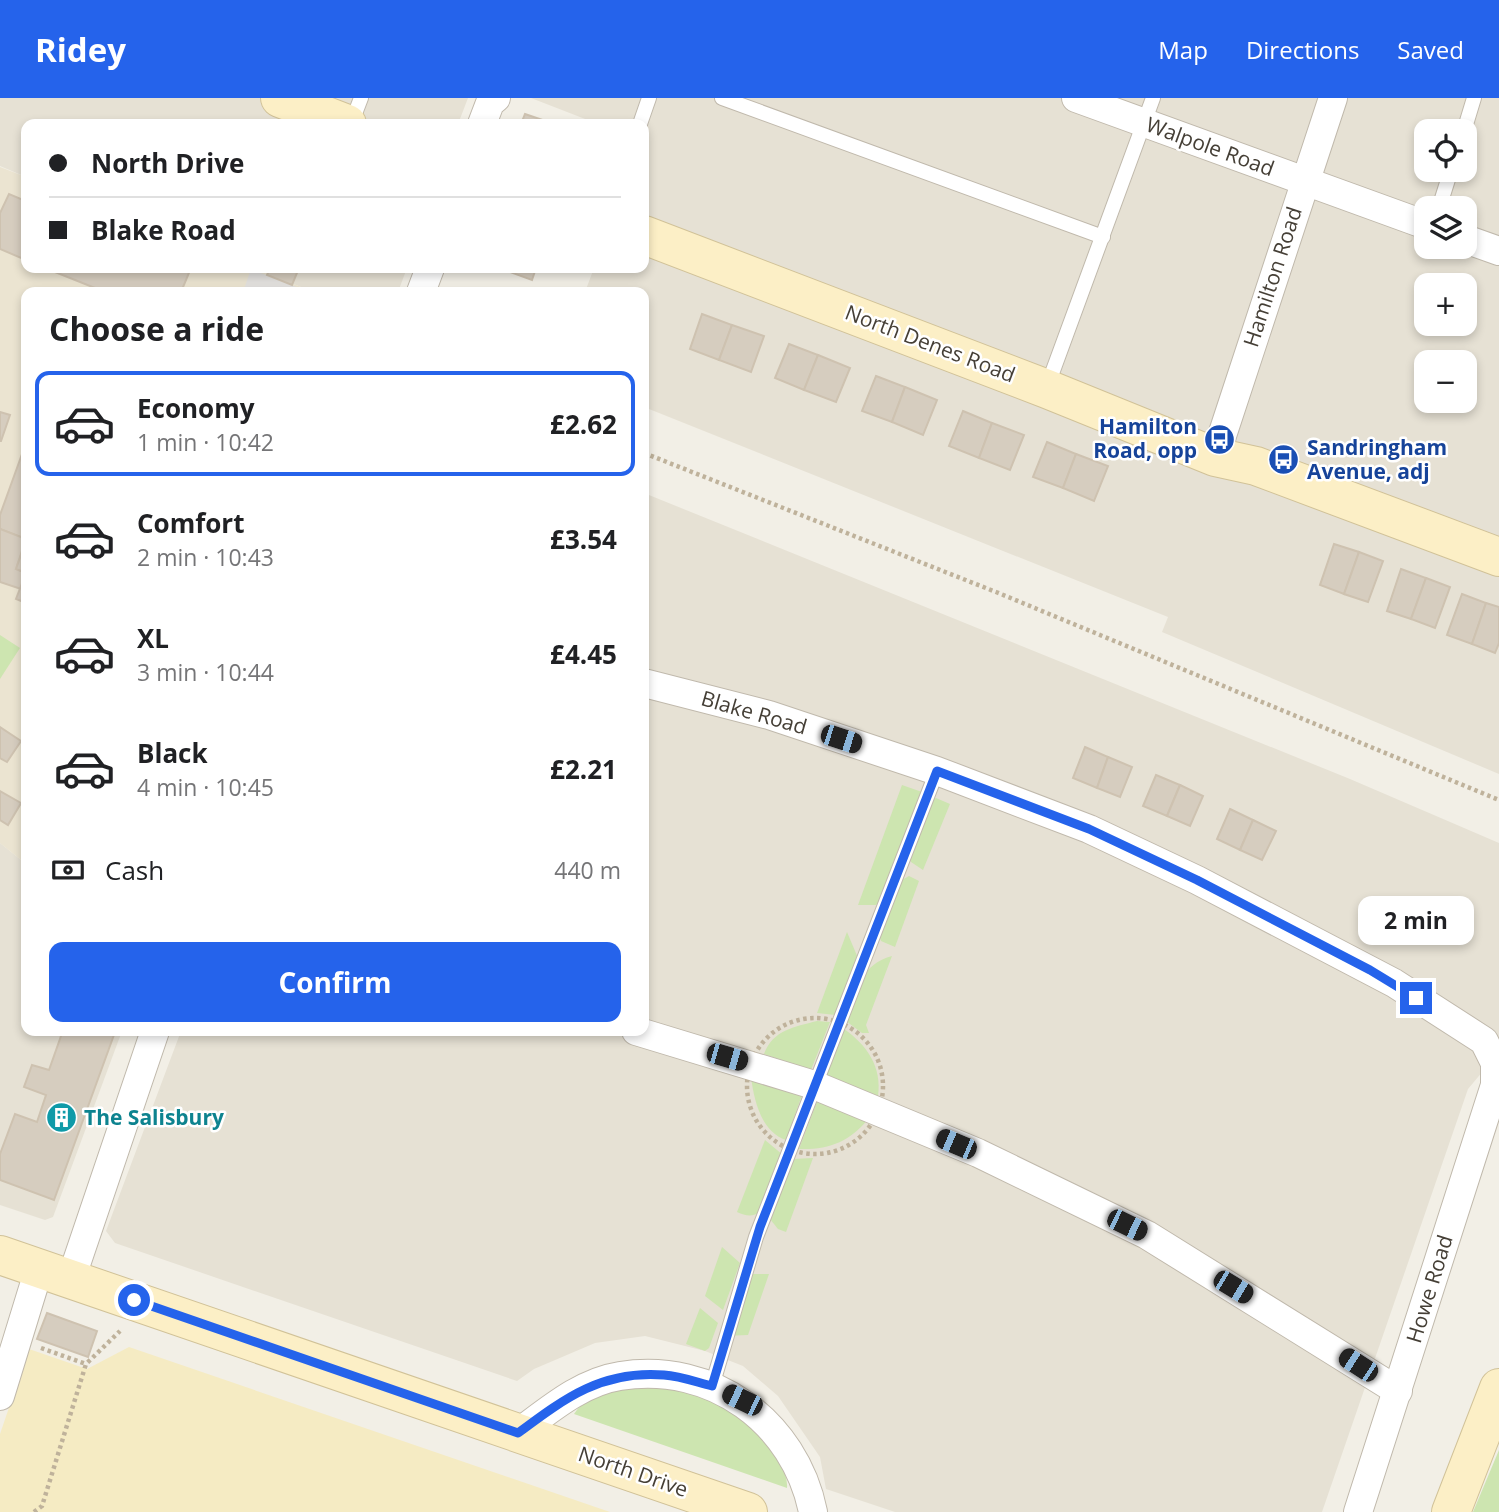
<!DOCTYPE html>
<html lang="en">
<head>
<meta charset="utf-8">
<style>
  :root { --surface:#fff; --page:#f6f6f6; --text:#202124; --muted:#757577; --line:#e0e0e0; --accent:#2563eb }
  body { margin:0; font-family:"Open Sans",sans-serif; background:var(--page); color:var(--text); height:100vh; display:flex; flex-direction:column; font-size:26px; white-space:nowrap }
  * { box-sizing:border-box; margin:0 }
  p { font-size:23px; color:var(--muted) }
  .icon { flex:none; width:38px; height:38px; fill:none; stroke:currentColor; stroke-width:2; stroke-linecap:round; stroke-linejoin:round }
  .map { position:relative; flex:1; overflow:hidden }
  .side { position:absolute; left:21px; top:189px; width:628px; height:749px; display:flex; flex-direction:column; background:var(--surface); border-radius:14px; box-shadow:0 4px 10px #0003 }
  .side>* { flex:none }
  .banner { position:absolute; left:21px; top:21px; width:628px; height:154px; border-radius:14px; box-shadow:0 4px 10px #0003; display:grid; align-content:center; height:154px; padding:0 28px; background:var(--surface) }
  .buttons { position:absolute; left:1414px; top:21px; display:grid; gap:14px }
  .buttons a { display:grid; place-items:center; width:63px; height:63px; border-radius:14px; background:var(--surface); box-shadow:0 4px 10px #0003; font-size:35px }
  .end { position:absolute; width:32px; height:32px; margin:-16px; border:9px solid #2563eb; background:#fff; box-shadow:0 0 0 4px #fff }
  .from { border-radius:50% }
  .bubble { position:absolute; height:49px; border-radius:14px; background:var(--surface); box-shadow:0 4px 10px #0003; font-size:23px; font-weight:700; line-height:49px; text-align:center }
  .car { position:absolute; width:21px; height:42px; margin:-21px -10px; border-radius:9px; box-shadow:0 0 5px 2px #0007; background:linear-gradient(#222 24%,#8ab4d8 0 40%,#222 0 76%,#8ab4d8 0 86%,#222 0) }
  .banner b { display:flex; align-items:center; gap:24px; height:66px; font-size:26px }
  .banner b+b { border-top:2px solid var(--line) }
  .banner i { width:18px; height:18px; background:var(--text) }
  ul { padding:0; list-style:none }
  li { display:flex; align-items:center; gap:21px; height:105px; margin:0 14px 10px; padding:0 14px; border:4px solid transparent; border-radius:14px }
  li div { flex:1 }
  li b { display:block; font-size:26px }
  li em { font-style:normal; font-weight:700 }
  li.on { border-color:var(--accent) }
  li>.icon { width:63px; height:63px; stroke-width:1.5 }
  h2 { padding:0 28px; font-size:32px; line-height:84px }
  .pay { display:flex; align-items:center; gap:18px; height:77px; padding:0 28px; font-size:26px }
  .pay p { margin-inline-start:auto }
  .button { display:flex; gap:14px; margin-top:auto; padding:14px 28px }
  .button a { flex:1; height:80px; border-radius:14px; background:var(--accent); color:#fff; font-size:28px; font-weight:700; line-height:80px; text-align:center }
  header { display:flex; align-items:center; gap:42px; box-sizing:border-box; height:98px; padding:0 35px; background:var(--accent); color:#fff }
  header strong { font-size:33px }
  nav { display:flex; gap:38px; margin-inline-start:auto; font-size:24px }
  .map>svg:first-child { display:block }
  .residential { fill:#e6e1d4; fill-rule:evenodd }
  .education { fill:#ebe4d1 }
  .green { fill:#cde5b0 }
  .sand { fill:#f5ebc3 }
  .parking { fill:#e3e1de }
  .building { fill:#d6cdbf; stroke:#cec2b0; stroke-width:2 }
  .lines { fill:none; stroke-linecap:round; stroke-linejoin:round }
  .lane-casing { stroke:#c0b9ac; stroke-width:16 }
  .street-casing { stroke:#c0b9ac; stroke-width:30 }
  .secondary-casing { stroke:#d1c298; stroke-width:40 }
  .path { stroke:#bfb29b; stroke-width:4.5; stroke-dasharray:3.5 3.5; stroke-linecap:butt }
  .lane { stroke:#fff; stroke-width:14 }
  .street { stroke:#fff; stroke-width:28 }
  .secondary { stroke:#fcefc6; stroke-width:38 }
  .route { stroke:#2563eb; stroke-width:9 }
  .labels { text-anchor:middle; stroke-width:5; stroke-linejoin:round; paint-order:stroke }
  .street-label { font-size:21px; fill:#453f36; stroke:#fff }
  .transit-label { font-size:21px; font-weight:bold; fill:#164399; stroke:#fff; text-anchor:end }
  .culture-label { font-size:21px; font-weight:bold; fill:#0d838f; stroke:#fff; text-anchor:start }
</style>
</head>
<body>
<header>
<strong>Ridey</strong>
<nav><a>Map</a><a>Directions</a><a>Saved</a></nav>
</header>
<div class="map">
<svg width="1499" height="1414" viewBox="0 0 1499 1414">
  <rect width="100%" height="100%" fill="#f2efe6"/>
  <g class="residential">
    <path d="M0,0H468L458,26H26V79L0,68Z"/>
    <path d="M531,0H1499V676L1162,534L1168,519L644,309V194H585L594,170H644V26H598ZM1426,33H1465V72H1426ZM1426,110H1465V149H1426ZM1426,187H1465V226H1426ZM1426,264H1465V303H1426Z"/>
    <path d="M253,170H407L398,194H314Z"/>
    <path d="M644,395L1350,681L1499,745V954L1468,991L1322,1414H895L826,1391L820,1359L778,1298L743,1268L705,1253L645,1238L595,1245L534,1271L517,1283L115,1145L106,1133L181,933H644Z"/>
    <path d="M0,745L26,766V933H122L53,1119L45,1122L0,1107Z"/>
  </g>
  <path class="education" d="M0,69L26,79V170H253L314,194H26V766L0,745Z"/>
  <g class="green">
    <path d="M0,537L20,550L0,581Z"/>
    <path d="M902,687L922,694L882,801L876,807H858Z"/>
    <path d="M936,700L950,706L923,772L911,764L909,759L932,701Z"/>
    <path d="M909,778L919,783L895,849L881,843L879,837L900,783Z"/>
    <path d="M847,834L858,860L835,917L817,915Z"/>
    <path d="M892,858L866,927L869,935H862L846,923C857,894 859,867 892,858Z"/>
    <path d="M817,923L830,924L811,972L764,956C773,932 794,929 817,923Z"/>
    <path d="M844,931C867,947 882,969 878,998L826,977Z"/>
    <path d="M751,979L802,997L786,1042C761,1034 754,1002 751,979Z"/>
    <path d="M818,1001L868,1021C850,1044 828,1052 799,1051Z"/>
    <path d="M765,1042L783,1057L761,1114C752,1119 746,1118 737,1114Z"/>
    <path d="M813,1060L786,1134L778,1131L770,1121L793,1061Z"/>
    <path d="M722,1149L740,1165L723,1212L705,1198Z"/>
    <path d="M747,1176H769L748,1237L724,1238Z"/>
    <path d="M700,1210L718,1225L709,1250L705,1253L686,1246Z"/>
    <path d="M647,1289C667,1290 692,1292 712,1300C738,1310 790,1361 787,1390L574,1316C591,1291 619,1292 647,1289Z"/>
    <path d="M1499,1352V1414H1473Z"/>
  </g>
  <path class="sand" d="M129,1249L610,1414H0V1336L29,1251L87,1271Z"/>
  <path class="parking" d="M251,171L309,194H243Z"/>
  <g class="building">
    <path d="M525,16L554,26H521Z"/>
    <path d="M26,93V162L0,151V115L9,96L23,102Z"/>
    <path d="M45,170H191L181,194H105Z"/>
    <path d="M270,170H299L292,187L267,177Z"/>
    <path d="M499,170H536L532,182Z"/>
    <path d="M702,216L732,227L719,262L690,251Z"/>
    <path d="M732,227L764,238L751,274L719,262Z"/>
    <path d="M789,246L818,257L804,292L775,280Z"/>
    <path d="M818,257L850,270L836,304L804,292Z"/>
    <path d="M876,278L905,289L892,324L862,313Z"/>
    <path d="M905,289L937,302L923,337L892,324Z"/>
    <path d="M963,313L992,325L979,360L949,348Z"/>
    <path d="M0,314L10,317L1,343H0Z"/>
    <path d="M992,325L1024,337L1010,372L979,360Z"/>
    <path d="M1047,344L1076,356L1063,390L1033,379Z"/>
    <path d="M26,345V441L0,431V417Z"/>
    <path d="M1076,356L1108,368L1094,403L1063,390Z"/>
    <path d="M0,431L26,441L16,471L26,475L21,491L0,484Z"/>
    <path d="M26,443V475L16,471Z"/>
    <path d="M1334,446L1359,454L1344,496L1320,487Z"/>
    <path d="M1359,454L1383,463L1368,504L1344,496Z"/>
    <path d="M1401,471L1426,480L1411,521L1387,513Z"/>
    <path d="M26,475V505L16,501Z"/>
    <path d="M1426,480L1450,489L1435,530L1411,521Z"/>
    <path d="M1462,496L1486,505L1472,546L1447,537Z"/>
    <path d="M1486,505L1499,509V545L1495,555L1472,546Z"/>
    <path d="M0,629L21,643L7,664L0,660Z"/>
    <path d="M1085,649L1108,659L1097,690L1073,680Z"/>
    <path d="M1108,659L1132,669L1120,699L1097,690Z"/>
    <path d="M1156,677L1180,687L1167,718L1143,708Z"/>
    <path d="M1180,687L1203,698L1190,728L1167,718Z"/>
    <path d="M0,693L21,705L8,727L0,722Z"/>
    <path d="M1230,711L1253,722L1240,752L1217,741Z"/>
    <path d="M1253,722L1276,733L1262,762L1240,752Z"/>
    <path d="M55,933L115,934L54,1102L0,1082V1056L15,1016L37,1024L46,997L24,989L32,967L49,972L61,938Z"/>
    <path d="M47,1215L97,1233L88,1259L37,1241Z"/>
  </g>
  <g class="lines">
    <defs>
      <g id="lane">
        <path d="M722,0L1103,139"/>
        <path d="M351,26L361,0"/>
        <path d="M640,26L649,0"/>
        <path d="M1464,33L1474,0"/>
        <path d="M1439,110L1451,72"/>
        <path d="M1047,289L1153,0"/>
        <path d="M712,1288L756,1139L937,673"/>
      </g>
      <g id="street">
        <path d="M1076,0L1426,127"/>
        <path d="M482,26L490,5L496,0"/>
        <path d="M1465,141L1499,153"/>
        <path d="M421,194L430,170"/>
        <path d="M1215,359L1333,0"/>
        <path d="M644,585L769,617L937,673L1089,731L1197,782L1394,885L1484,943L1495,965V987L1358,1414"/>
        <path d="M636,933L814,987L978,1055L1147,1137L1398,1293"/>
        <path d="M71,1181L155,933"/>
        <path d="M0,1298L39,1171"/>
        <path d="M518,1335C548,1313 581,1284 620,1278C712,1263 795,1324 813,1414"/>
      </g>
      <g id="secondary">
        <path d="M280,0L347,26"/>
        <path d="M644,137L1047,291L1215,359L1256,368L1499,459"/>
        <path d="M0,1157L748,1414"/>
        <path d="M1451,1414L1499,1290"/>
      </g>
    </defs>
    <use href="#lane" class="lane-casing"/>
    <use href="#street" class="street-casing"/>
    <use href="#secondary" class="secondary-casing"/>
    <g class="path">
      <path d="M644,355L996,494L1499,702"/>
      <circle cx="815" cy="988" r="68"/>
      <path d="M41,1250L86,1266"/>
      <path d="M34,1414L42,1408L86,1266L120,1233"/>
    </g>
    <use href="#lane" class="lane"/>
    <use href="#street" class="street"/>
    <use href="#secondary" class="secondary"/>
  </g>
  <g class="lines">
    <path class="route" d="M134,1202L518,1335C565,1300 602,1272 664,1277C680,1278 696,1284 712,1288L760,1129L937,673L1089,731L1197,782L1370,872L1416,900"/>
  </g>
  <defs>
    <symbol id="bus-disc" viewBox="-11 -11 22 22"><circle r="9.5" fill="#1a4fb4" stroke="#fff"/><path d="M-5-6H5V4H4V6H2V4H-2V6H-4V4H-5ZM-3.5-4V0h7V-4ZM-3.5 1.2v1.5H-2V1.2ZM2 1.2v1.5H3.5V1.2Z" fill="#fff"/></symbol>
    <symbol id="building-disc" viewBox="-11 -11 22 22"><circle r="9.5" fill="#0f9aa8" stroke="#fff"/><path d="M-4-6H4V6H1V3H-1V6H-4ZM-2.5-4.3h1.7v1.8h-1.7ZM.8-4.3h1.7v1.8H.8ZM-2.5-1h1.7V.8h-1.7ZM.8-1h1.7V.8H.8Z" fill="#fff"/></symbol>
  </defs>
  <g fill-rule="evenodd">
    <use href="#bus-disc" x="1202" y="324" width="35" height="35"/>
    <use href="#bus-disc" x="1266" y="344" width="35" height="35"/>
    <use href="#building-disc" x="44" y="1002" width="35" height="35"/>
  </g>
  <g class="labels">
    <g class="street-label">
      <text transform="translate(1210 49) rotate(20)" y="7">Walpole Road</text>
      <text transform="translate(1273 179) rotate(-72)" y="7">Hamilton Road</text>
      <text transform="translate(930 246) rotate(21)" y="7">North Denes Road</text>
      <text transform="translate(754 615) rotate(16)" y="7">Blake Road</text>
      <text transform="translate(1430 1191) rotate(-73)" y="7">Howe Road</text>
      <text transform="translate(633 1374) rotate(19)" y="7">North Drive</text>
    </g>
    <g class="transit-label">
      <text x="1197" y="336">Hamilton<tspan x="1197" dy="24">Road, opp</tspan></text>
      <text x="1307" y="357" text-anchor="start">Sandringham<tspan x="1307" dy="24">Avenue, adj</tspan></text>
    </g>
    <g class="culture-label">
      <text x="84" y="1027">The Salisbury</text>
    </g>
  </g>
</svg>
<div class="buttons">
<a><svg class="icon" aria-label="locate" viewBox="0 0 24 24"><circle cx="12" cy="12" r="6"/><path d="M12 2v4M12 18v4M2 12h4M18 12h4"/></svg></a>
<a><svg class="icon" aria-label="layers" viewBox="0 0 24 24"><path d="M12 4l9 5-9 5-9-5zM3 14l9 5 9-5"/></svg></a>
<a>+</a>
<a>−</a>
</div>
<i class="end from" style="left:134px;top:1202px"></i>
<i class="end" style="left:1416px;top:900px"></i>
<div class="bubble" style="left:1358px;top:798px;width:116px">2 min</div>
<i class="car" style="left:841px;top:641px;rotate:108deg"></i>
<i class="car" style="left:727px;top:959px;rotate:106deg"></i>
<i class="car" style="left:956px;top:1046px;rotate:293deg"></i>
<i class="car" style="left:1127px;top:1127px;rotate:116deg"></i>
<i class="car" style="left:1233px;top:1189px;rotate:121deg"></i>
<i class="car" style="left:1358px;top:1267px;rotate:303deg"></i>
<i class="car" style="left:742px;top:1302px;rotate:296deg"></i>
<div class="banner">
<b><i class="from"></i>North Drive</b>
<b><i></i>Blake Road</b>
</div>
<section class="side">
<h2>Choose a ride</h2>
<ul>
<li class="on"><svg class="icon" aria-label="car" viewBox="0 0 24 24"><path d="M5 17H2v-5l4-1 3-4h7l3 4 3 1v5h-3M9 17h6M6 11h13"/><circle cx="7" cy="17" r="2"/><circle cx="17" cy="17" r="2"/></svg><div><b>Economy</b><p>1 min · 10:42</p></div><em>£2.62</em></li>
<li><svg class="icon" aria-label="car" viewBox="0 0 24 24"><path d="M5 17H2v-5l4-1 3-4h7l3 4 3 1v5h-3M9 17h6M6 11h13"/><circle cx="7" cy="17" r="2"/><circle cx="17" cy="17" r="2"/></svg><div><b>Comfort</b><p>2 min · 10:43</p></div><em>£3.54</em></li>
<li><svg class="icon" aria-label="car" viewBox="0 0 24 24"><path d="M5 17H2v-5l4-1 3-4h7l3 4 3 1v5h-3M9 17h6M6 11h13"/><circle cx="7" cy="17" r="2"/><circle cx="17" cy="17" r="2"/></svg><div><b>XL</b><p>3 min · 10:44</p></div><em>£4.45</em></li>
<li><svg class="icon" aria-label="car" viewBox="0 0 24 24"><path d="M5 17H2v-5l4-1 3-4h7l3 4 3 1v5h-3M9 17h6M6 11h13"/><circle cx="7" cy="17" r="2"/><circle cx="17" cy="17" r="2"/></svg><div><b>Black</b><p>4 min · 10:45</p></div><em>£2.21</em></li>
</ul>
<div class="pay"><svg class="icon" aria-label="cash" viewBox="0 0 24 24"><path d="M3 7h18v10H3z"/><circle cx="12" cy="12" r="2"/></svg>Cash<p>440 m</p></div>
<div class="button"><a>Confirm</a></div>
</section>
</div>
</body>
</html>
